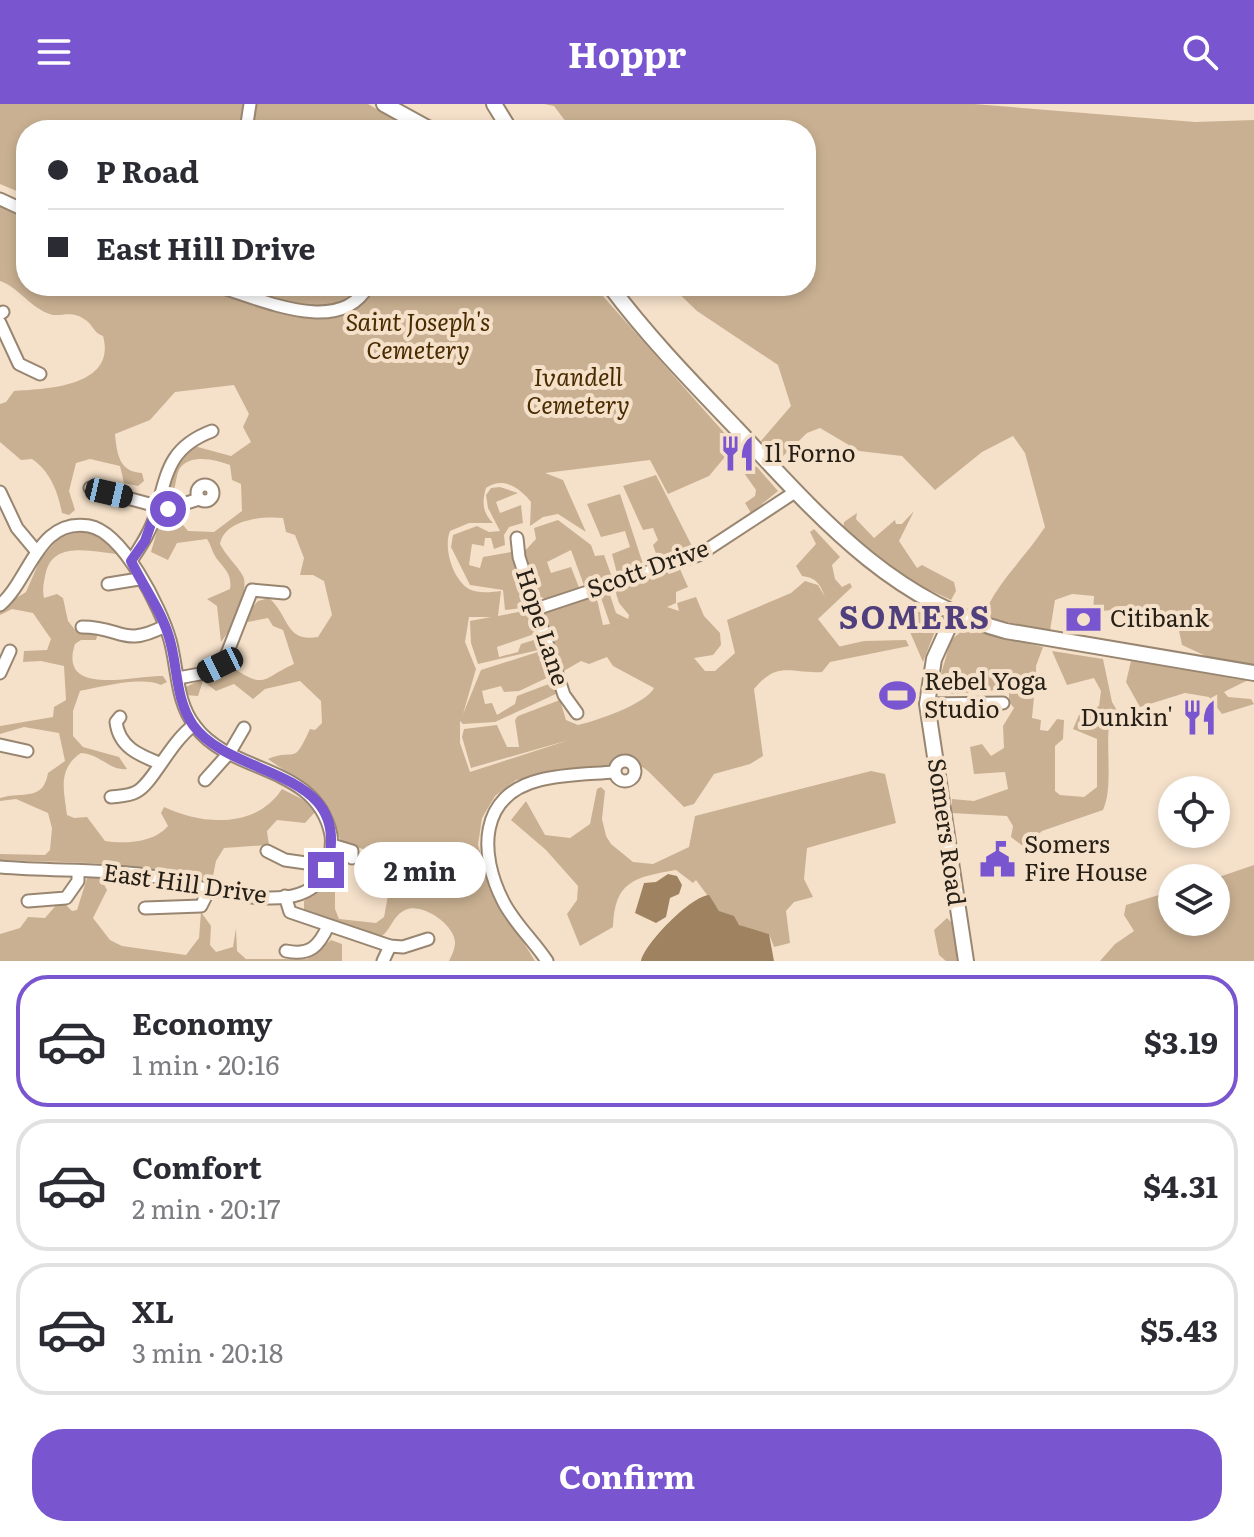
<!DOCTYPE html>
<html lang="en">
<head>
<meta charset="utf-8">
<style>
  :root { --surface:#fff; --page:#f7f7f7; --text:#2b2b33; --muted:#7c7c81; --line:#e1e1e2; --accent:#7955cf }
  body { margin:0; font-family:Literata,serif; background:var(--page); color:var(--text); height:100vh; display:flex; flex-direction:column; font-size:30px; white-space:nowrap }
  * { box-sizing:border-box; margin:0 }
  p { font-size:26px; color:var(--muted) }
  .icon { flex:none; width:44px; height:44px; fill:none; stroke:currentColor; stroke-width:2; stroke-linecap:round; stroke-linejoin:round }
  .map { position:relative; height:857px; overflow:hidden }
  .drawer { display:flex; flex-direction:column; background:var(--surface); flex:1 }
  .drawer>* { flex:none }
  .banner { position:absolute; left:16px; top:16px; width:800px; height:176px; border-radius:32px; box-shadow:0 4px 12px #0003; display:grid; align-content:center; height:176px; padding:0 32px; background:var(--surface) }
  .buttons { position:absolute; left:1158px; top:672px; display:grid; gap:16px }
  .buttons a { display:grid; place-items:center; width:72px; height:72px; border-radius:50%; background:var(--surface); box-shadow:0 4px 12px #0003; font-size:40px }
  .end { position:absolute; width:36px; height:36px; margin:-18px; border:10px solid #7955cf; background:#fff; box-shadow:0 0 0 4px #fff }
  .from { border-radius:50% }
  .bubble { position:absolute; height:56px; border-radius:28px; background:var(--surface); box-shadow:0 4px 12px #0003; font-size:26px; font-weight:700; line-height:56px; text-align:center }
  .car { position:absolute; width:24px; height:48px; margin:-24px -12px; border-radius:10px; box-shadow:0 0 6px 2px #0007; background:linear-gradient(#222 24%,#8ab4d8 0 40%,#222 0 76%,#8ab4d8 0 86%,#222 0) }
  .banner b { display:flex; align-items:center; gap:28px; height:76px; font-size:30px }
  .banner b+b { border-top:2px solid var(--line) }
  .banner i { width:20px; height:20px; background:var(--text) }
  ul { padding:14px 0 0; list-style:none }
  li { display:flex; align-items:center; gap:24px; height:132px; margin:0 16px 12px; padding:0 16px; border:4px solid var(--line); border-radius:32px }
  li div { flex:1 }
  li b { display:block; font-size:30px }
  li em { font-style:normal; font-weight:700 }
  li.selected { border-color:var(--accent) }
  li>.icon { width:72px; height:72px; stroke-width:1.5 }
  .cta { display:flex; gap:16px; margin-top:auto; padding:16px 32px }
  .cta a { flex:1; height:92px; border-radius:32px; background:var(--accent); color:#fff; font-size:32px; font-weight:700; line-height:92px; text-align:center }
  header { display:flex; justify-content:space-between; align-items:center; height:104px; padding:0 32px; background:var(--accent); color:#fff; font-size:36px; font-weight:700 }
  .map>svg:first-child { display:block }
  .green { fill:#c9b092 }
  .water { fill:#9f8360 }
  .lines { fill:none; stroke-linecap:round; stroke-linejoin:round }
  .minor-casing { stroke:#998671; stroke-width:15 }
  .major-casing { stroke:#998671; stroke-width:18 }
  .minor { stroke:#fff; stroke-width:11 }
  .major { stroke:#fff; stroke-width:14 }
  .route { stroke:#7955cf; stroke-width:10 }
  .labels { text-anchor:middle; stroke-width:8; stroke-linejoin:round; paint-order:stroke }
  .park-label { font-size:24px; font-style:italic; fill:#492b00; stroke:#f5e1ca }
  .poi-label { font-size:24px; fill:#272017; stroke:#f5e1ca; text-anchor:start }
  .street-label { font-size:24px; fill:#272017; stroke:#f5e1ca }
  .district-label { font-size:32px; font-weight:bold; letter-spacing:2px; fill:#4f3f7d; stroke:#f5e1ca }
</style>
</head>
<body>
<header><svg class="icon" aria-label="menu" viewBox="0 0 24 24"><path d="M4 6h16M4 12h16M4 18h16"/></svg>Hoppr<svg class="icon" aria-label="search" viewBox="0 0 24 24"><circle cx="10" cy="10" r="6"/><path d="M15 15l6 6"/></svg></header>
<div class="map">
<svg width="1254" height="857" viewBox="0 0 1254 857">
  <rect width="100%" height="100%" fill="#f5e1ca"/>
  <g class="green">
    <path d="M0,0H368L412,26H26V91L0,80Z"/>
    <path d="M544,0H974L1195,18L1254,16V566L1221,559L1182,541L1178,522L1140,503L1093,508L1094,492L1072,490L1055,496L1050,527L983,513C996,479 1025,454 1045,423L1025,349L1013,332L982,348L935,386L902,352L859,347L820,324L807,329L779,356L761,337L791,302L778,261L697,207L671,182H806V26H572L554,2Z"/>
    <path d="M0,101L26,114V182H464L428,187L429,191L473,182H594L735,341L709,372L668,390L650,356L545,369L563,376L586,428L558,410L543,413L530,422L531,398C520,384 503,372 486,384C482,398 482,408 493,419H469L450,427C443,444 453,476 469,485C478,490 492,488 501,487L498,512L529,506L537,529L497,543L499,553L518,548L521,540L540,534L543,545L478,560L471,539L470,517L491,513H469L465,538L476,565L463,610L481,566L544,546L551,572L519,587L504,588L501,582L482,587L485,600L492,599L497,611L515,600L517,592L554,578L558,589L495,618L463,620L460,617V639L470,668L569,636L471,664L462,633L464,625L497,621L507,643H519L515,616L518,612L560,596L566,616L578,621C596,617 646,600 654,584L613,562L607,553L589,560L581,557L562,568L544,506L596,491L603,521L610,520L600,491L608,485L616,509L628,515L629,511L619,499L614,483L679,463L688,483L676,488V499L667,503L679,507L677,499L696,493L704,512L720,529L721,541L713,551L694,554L705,567H715L735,549L727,516L791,489L805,477L818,481L825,493C820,480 817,474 802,472L796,462L816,440L810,428L814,425L840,453L832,461L835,475L842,483L850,479L852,483L818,515L840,543L833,544L864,537L906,536L909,542L830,558L822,568C791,570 778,556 754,585L763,652L750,660L714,670L694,700L684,703L648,667L631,655L576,670L516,676L495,692L482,714L478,741L493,789L535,857H449C452,851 455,845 455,838C454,820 421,798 405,806C391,813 390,830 379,833L304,806V797L325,782L335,780V805L339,815L376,819L384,813L391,776L385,752L341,738C337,729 336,718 331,708C317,684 290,671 268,655C297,643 292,664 310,625L315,626L322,619L321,597L300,577L265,585L253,595L234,580L216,587L203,577L198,592L185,591L184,584L220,566L235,565C266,586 264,573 294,560L283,526L273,522L268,514L248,518V508L258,497L269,494C289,511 285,539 318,533L332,511L324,477L313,471H300L304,454L295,431L286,428L283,414C262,412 225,415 220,440C226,452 237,461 243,472C250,487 231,527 221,538L217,502L207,495L230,485C233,466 219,462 213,448C211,444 210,439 207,435L177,439L168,456L151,448L159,420L168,411H175L188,427L214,428L242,407L241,380L232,376L230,361C217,356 191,349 180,364C176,370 176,382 173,389L170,384L180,353L194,342L231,352L251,338L243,323L249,310L234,281L175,288L150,316L115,330C117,350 119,368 142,369L144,377L138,382L124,379L120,362L90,355L76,359L69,387L75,406L69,411L62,409C58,388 50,367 32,355L21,356L0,338V300L6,298L14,287C46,285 117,283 103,232C93,229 93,220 84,215C69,205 60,215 47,209C28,201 18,183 0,177Z"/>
    <path d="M752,362L757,363L778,387L751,409L745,399L755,392L756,386L744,369Z"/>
    <path d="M656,371L695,448L660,461L653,441L658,436L653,424L643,426L623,382Z"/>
    <path d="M500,383L518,389L496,398L500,409L521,401L523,419L509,423L504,431L505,441L494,445L491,434H485L484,442L472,440L469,461L480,464L483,453L511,448L529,503L505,506L503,486L470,481L451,443L453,431L477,422L489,428L500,427L488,404L486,391L491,384Z"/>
    <path d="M620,390L645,466L618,473L612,450L630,443L625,427L601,433L587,400Z"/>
    <path d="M914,407L899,437L917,464L922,461L954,478L956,487L951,496L897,471L843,426L844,418L857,409L856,415L874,434L895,416L896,420H902Z"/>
    <path d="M558,416L591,441L595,452L604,451L613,476L585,484L571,446L547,458L551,469L571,463L580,486L546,496L535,489L523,449L536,435L534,424Z"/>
    <path d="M85,424L102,433L118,450C93,448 54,436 46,468C44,477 42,485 44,494L57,490L63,494L68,517L76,527L98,529L96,536H81L75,540C57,595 139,570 163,572L167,578L161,581C142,572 100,583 80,587L73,607V632L83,643L119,653L127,665C110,667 102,651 81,649C57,665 64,687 67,711L74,714L87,713L105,737C124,740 154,739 168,722L161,709L164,703C202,721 256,725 282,685L312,700L315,708L305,719L277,716L267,727L269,741L224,744L216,757L213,772C197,785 173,769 155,766C104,757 51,758 0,756V750L45,751L50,746L52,724L48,709L16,695L0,697V694C23,687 43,698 48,669L65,657L59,629L24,623L0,630V622L53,613L54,603L66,596L64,562L41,557L23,558L24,547L47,546L51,535L33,509L12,505L0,511V504L26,488L40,456L58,435Z"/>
    <path d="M917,506L933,515L937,522L923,558L904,514Z"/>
    <path d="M964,525L1043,543L1036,562V575L1018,573L1015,589L1034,593L1032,614L1041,616L1040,626L1048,627L1057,615L1064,616L1063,635L1055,642V687L1060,691L1084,693L1097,683V635L1073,625L1079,611L1099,602L1101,587L1094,574L1067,581L1052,547L1103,555L1112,598L1121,613L1109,621C1106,647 1113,684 1103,706L1042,727L1024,743L1011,733L1013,722L1007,712L951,709L952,695L974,697L1008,685L1005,668L974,670L970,643L982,640L991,652L1004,644L1003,622L1014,604L1009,598V585L954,590L936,587L951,536Z"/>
    <path d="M1131,557L1252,574L1224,588L1228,593L1251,595L1254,600L1222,610L1209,593L1185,589L1140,603L1126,578Z"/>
    <path d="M871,667L885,670L896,719L807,744L804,775L813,793L794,798L786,807L790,839L774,843L769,830L744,824L719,807L696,776L693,779L676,766C635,773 614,777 613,823L580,842L567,810L577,796L578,782L546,746L511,716L526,697L545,731L570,734L590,720L597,685L601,683L605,687L602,715L606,732L611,740L633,758L653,760L689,743L695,712Z"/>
    <path d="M1254,761V857H1100L1115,840L1134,827L1124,811L1126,801L1172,787V818H1216V774Z"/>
    <path d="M88,771L100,773L107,786L93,814L110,836L122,842L186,851L199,834L201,808L211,822L210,841L216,848L233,843L236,824L237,847L246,855H307L331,836L342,840V857H0V830L20,824L28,813L45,814L58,799L63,798L72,807L77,806Z"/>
    <path d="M947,814L952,819L959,857H946L939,851L934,826Z"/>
  </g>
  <g class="water">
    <path d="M668,770L677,772L682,781L679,790L670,794L666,813L656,819L635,809L644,779L656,778Z"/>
    <path d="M709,791L719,807L734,812L739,821L769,830L774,857H641C645,839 691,792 709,791Z"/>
  </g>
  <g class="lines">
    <defs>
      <g id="minor">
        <path d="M246,26L250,0"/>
        <path d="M0,95L26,107"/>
        <path d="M216,182C260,194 339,234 368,182"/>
        <path d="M0,210L3,208"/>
        <path d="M0,219L19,260L40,270"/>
        <circle cx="205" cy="389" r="8"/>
        <path d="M90,384L168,405L199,395"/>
        <path d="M0,388L17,424L37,448"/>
        <path d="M517,434L519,453L564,591L577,609"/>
        <path d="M131,457C140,443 150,429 155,412C167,371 167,344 212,327"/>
        <path d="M108,480L139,475"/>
        <path d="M0,501C30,476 38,413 89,422C123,428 161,504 170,536C178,565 176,598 195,622C231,671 317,660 331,731C333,746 328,765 319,777C287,817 182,775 139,770C93,765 46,767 0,763"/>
        <path d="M536,505L699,451L795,388"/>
        <path d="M82,523C123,523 122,544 165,522"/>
        <path d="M0,569L10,547"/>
        <path d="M178,574L205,569L223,560L252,486L284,489"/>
        <path d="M927,600L1003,599"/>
        <path d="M120,613L116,618C119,643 139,651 159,659"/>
        <path d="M0,641L27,647"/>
        <circle cx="625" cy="667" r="10"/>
        <path d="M205,676L230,648L244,624"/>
        <path d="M111,693C119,692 129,692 136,688C152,681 170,638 194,621"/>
        <path d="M332,741L352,747V754"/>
        <path d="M267,747L285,756L327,762"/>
        <path d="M285,792L290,808L390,842L403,843L428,835"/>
        <path d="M28,797L66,794L78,777V767"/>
        <path d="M145,804L201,802L209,786"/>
        <path d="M286,847C310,852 319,842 328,822"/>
        <path d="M383,857L390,842"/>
        <path d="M547,857C533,836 514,819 503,797C479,750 478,691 540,676C564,670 590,670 614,668"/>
      </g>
      <g id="major">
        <path d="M384,0L431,26"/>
        <path d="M494,0L510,26"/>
        <path d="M610,182C648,233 692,278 736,324C815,408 890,497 1006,527L1254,569"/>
        <path d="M955,509L934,555L927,600L966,857"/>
      </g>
    </defs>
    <use href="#minor" class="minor-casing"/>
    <use href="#major" class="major-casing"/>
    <use href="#minor" class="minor"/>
    <use href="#major" class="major"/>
  </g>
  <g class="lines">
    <path class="route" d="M168,405L157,403L145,437L131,457C143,482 161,506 169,533C178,562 175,595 193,621C233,677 358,663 326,766"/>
  </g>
  <defs>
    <symbol id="restaurant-bare" viewBox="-9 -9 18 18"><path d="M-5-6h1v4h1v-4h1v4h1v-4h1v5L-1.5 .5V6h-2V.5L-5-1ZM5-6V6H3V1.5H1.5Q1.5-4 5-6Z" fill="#7955cf" stroke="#f5e1ca" stroke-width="2.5" paint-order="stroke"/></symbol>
    <symbol id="bank-bare" viewBox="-9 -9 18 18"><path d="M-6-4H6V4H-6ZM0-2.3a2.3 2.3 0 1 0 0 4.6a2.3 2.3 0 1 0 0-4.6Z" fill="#7955cf" stroke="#f5e1ca" stroke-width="2.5" paint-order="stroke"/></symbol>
    <symbol id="stadium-bare" viewBox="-9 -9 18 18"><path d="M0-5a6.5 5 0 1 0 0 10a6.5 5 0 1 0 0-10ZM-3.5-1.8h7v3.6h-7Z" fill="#7955cf" stroke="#f5e1ca" stroke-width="2.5" paint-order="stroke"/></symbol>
    <symbol id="civic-bare" viewBox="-9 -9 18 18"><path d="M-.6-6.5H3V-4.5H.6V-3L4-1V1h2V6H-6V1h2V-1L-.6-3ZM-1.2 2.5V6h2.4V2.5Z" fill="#7955cf" stroke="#f5e1ca" stroke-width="2.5" paint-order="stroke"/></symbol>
  </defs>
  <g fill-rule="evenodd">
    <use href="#restaurant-bare" x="712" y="324" width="51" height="51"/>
    <use href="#bank-bare" x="1058" y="490" width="51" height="51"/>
    <use href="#stadium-bare" x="872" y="566" width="51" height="51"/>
    <use href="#restaurant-bare" x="1174" y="588" width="51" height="51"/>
    <use href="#civic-bare" x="972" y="730" width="51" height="51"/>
  </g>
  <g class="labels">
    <g class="park-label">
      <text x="418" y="227">Saint Joseph's<tspan x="418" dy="28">Cemetery</tspan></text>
      <text x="578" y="282">Ivandell<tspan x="578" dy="28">Cemetery</tspan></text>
    </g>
    <g class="poi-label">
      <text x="764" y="358">Il Forno</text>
      <text x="1110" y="523">Citibank</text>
      <text x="924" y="586">Rebel Yoga<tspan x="924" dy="28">Studio</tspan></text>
      <text x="1173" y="622" text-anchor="end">Dunkin'</text>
      <text x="1024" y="749">Somers<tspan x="1024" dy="28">Fire House</tspan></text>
    </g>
    <g class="street-label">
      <text transform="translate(648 465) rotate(-20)" y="8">Scott Drive</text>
      <text transform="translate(542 523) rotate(72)" y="8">Hope Lane</text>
      <text transform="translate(946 728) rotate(82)" y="8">Somers Road</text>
      <text transform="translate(185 780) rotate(8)" y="8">East Hill Drive</text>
    </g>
    <g class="district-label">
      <text x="915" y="525">SOMERS</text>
    </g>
  </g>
</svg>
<div class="buttons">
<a><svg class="icon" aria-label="locate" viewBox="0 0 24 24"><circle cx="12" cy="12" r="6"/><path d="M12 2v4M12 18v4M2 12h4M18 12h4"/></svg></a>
<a><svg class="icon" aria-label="layers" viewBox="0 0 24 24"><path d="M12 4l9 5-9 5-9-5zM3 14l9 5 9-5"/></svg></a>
</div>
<i class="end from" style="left:168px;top:405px"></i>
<i class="end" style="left:326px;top:766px"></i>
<div class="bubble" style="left:354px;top:738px;width:132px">2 min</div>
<i class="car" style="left:109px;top:389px;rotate:103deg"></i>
<i class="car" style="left:220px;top:561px;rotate:244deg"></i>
<div class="banner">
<b><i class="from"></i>P Road</b>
<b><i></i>East Hill Drive</b>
</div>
</div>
<section class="drawer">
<ul>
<li class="selected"><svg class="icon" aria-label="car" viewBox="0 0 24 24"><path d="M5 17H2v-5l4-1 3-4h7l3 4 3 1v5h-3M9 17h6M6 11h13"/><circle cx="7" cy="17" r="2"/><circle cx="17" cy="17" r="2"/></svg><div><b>Economy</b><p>1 min · 20:16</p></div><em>$3.19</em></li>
<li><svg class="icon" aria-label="car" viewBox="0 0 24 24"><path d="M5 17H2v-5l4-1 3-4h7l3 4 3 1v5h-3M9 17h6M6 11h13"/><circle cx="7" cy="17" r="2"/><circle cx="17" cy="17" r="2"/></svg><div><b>Comfort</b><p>2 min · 20:17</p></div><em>$4.31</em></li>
<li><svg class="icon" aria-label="car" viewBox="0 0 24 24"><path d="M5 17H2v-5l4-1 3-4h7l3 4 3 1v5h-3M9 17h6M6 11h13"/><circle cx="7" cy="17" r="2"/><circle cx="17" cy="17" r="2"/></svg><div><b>XL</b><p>3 min · 20:18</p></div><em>$5.43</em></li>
</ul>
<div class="cta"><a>Confirm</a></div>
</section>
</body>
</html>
